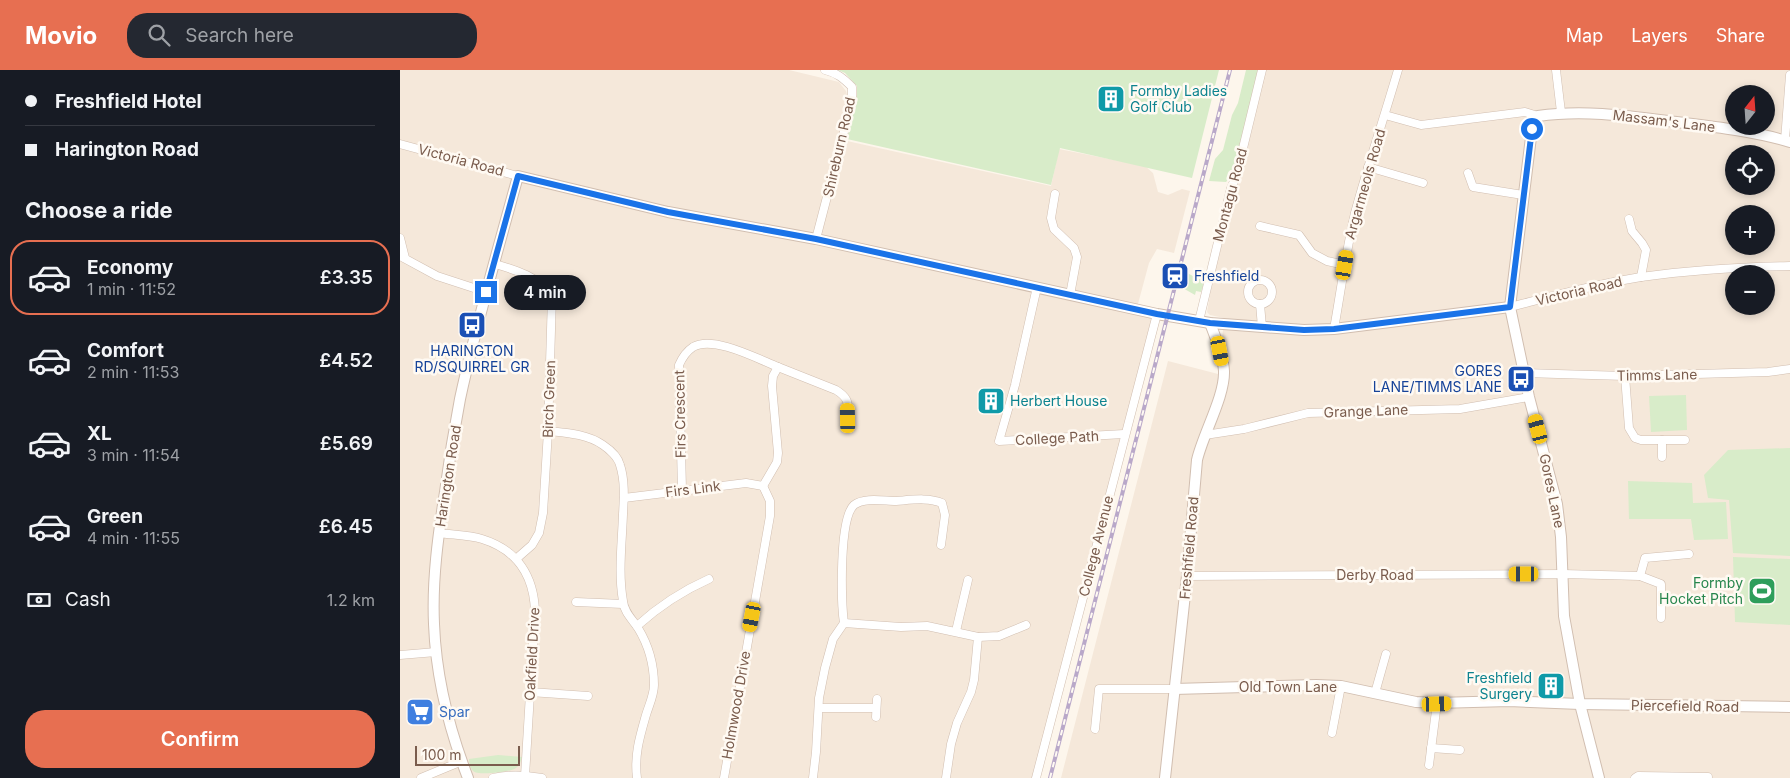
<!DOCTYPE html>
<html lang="en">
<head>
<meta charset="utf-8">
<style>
  :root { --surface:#171b24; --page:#242831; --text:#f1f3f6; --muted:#9ea1a6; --line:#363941; --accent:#e76f51 }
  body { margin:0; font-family:Inter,sans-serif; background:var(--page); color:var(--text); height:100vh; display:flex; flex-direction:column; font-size:19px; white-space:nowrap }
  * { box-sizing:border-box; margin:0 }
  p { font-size:16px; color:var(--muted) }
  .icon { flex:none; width:28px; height:28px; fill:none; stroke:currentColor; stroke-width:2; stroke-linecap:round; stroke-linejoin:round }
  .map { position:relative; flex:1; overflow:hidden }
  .sheet { display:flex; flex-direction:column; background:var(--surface); width:400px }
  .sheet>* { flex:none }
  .hud { display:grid; align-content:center; height:110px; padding:0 25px; background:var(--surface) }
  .needle { width:32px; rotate:17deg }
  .controls { position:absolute; left:1325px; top:15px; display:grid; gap:10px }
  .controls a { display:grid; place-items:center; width:50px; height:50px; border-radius:50%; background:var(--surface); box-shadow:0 2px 8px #0003; font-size:25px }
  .scale { position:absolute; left:15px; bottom:12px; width:105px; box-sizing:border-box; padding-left:5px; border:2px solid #7a5c4d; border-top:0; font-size:14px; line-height:18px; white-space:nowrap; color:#7a5c4d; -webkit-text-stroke:4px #fffaf3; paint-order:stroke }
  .end { position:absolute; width:22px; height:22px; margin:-11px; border:6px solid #1a73e8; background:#fff; box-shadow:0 0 0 2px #fff }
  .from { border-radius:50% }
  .bubble { position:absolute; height:35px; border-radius:18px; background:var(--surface); box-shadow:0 2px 8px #0003; font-size:16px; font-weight:600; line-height:35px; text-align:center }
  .car { position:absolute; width:15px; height:30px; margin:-15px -8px; border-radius:6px; box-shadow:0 0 4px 1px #0007; background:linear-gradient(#f5c518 24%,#345 0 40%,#f5c518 0 76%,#345 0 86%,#f5c518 0) }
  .hud b { display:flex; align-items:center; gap:18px; height:48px; font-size:19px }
  .hud b+b { border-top:1px solid var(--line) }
  .hud i { width:12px; height:12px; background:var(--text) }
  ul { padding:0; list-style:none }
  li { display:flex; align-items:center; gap:15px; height:75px; margin:0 10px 8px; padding:0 15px; border:2px solid transparent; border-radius:20px }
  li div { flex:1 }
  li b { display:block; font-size:19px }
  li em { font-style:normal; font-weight:600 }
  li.on { border-color:var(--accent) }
  li>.icon { width:45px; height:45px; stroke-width:1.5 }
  h2 { padding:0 25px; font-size:22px; line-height:60px }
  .pay { display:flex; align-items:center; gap:12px; height:55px; padding:0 25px; font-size:19px }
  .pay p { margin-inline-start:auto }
  .primary-button { display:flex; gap:10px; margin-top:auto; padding:10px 25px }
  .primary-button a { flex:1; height:58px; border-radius:20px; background:var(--accent); color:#fff; font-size:20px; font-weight:600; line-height:58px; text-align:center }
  header { display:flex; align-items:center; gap:30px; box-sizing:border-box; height:70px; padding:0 25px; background:var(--accent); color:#fff }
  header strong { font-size:24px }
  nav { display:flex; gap:28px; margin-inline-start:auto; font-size:18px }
  .search { width:350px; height:45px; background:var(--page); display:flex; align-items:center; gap:12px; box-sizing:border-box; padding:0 18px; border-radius:20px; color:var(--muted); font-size:19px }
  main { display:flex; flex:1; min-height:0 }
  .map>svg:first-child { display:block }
  .residential { fill:#f5e8da; fill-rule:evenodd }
  .green { fill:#d8ecc9 }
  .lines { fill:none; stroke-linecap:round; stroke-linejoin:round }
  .minor-casing { stroke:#d1beb0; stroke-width:9 }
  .tertiary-casing { stroke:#d1beb0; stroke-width:12 }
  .minor { stroke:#fff; stroke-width:8 }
  .tertiary { stroke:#fff; stroke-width:10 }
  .rail-casing { stroke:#b9a8c9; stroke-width:4 }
  .rail { stroke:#fffaf3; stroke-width:2; stroke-dasharray:5.5; stroke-linecap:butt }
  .route { stroke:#1a73e8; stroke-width:6 }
  .labels { text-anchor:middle; stroke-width:5; stroke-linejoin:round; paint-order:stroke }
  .culture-label { font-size:14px; fill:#0d838f; stroke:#fffaf3; text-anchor:start }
  .street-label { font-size:14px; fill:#7a5c4d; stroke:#fffaf3 }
  .transit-label { font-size:14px; fill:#164399; stroke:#fffaf3; text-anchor:start }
  .leisure-label { font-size:14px; fill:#27864d; stroke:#fffaf3; text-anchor:end }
  .shop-label { font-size:14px; fill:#366cbe; stroke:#fffaf3; text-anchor:start }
</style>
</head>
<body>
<header>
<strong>Movio</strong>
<div class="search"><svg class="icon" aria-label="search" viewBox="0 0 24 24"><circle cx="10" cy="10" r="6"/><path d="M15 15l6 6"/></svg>Search here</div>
<nav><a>Map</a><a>Layers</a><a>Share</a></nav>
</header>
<main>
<section class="sheet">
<div class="hud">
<b><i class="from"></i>Freshfield Hotel</b>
<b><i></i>Harington Road</b>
</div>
<h2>Choose a ride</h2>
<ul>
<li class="on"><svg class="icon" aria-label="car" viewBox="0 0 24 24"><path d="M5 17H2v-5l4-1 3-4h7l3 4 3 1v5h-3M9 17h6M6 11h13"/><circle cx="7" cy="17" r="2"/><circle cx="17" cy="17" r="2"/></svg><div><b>Economy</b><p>1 min · 11:52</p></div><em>£3.35</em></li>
<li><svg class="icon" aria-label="car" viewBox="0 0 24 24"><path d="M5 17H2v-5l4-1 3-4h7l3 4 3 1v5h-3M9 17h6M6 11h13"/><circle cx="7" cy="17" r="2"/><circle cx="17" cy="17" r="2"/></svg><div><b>Comfort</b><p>2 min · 11:53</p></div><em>£4.52</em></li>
<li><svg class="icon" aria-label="car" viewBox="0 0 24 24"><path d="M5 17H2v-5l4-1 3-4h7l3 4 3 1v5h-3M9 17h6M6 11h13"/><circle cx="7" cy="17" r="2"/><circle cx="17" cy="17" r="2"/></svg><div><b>XL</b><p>3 min · 11:54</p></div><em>£5.69</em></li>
<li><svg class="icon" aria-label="car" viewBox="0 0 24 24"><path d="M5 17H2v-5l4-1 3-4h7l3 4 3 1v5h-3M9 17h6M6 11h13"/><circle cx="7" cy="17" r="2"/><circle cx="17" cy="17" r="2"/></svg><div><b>Green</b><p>4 min · 11:55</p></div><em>£6.45</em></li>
</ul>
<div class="pay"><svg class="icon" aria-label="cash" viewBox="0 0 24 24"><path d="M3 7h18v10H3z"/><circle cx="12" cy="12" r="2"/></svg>Cash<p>1.2 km</p></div>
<div class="primary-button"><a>Confirm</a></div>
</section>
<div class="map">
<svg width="1390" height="708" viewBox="0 0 1390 708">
  <rect width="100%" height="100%" fill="#fdf6ec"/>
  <g class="residential">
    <path d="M0,0H389L439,12L446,21L448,29L438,69L651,116L659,79L745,96L753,103L758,122L768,125L782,119L790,121L774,183L757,179L749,193L735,245L755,249L637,708H0Z"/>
    <path d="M866,0H1390V708H661L768,291L818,304V313L829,315L822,270L824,248L810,245L807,242L812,213ZM1334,24H1366V56H1334ZM1334,84H1366V116H1334ZM1334,144H1366V176H1334ZM1334,204H1366V236H1334Z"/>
  </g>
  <g class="green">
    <path d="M438,0H819L792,108L660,78L651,115L447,69L457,25V16L445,3Z"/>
    <path d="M846,0H862L838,97L826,112L809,111L815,89L823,80L832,45L838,33Z"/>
    <path d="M785,202L795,207H798L804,213L801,222L796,221L795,225L781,217Z"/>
    <path d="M1286,325L1287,360L1251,362L1249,326Z"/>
    <path d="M1390,378V486L1333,483L1329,430L1308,428L1304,405L1328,380Z"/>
    <path d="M1228,411L1292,413L1293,433L1326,432L1328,469L1294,470L1291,449H1229Z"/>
    <path d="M1333,487L1390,489V555L1335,552Z"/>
    <path d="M98,685L122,687C121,691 120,695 116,698C111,702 77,706 73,701C70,698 69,693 69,689Z"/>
  </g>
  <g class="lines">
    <defs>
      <g id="minor">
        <path d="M1156,0L1161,42"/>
        <path d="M985,45L1021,55L1125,42L1138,46"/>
        <path d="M1385,70L1390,5"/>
        <path d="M0,74L118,106"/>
        <path d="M968,97L1023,113"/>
        <path d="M1068,103L1073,117L1123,125"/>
        <path d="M655,124L651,148L654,159L674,178L677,187L670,225"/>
        <path d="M1229,149L1232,161L1242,173L1246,180L1241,207"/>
        <path d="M860,156L899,165L912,183L927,191L945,195"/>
        <path d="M0,168L5,188"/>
        <path d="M416,169L452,31V17C443,8 437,3 425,0"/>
        <path d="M0,186L37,206L86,222"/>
        <path d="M95,194C116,200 139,207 152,226L148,361L143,443L139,463L132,475L116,489"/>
        <circle cx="860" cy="222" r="12"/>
        <path d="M637,217L615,315L599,371L724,364"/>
        <path d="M860,234L862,257"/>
        <path d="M1110,237C1153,226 1196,214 1241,207C1290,200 1340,197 1390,196"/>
        <path d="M799,251L831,118L836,107L862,0"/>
        <path d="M934,259C941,220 946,181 955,143C968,95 984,48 998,0"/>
        <path d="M378,297L436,320C449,328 448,333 449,347"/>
        <path d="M1124,303L1225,306L1368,302L1390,299"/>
        <path d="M1225,306L1229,358L1235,368L1241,370H1285"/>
        <path d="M148,361C167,363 187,364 203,375C209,379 218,387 220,395C225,410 224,428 223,444C222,473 218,503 223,531C224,542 232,549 238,558C249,576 254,594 254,615C254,625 249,635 246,645C240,666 234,685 237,708"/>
        <path d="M805,365L844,359L908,343L1060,339L1129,327"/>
        <path d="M1262,370V387"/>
        <path d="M282,420L279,295C282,288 287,281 293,277C313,265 358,289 378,297L373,306L372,316L378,383L377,392L363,416"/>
        <path d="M224,428L346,413L363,416"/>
        <path d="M39,463C53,465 69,465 82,469C118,480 134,507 135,542L125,706"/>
        <path d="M787,506L1163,504L1240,506L1261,514V548"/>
        <path d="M1240,506L1245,488L1289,484"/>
        <path d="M176,532L223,534"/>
        <path d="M444,553C441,533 439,448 454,435C464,427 484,431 496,431C510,430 529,427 542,433L545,445L541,475"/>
        <path d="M237,556C258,537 282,521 309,509"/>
        <path d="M556,561L568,510"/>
        <path d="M578,567L599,566L626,555"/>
        <path d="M0,585L36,582"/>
        <path d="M130,622L188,626"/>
        <path d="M975,623L986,584"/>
        <path d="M419,638H476"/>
        <path d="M476,647L477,629"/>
        <path d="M695,659L699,619H774"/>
        <path d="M932,663L941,616"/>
        <path d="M1031,678L1060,680"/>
        <path d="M1029,695L1037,633"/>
        <path d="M21,708L62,691"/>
        <path d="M93,708C109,704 126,705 142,708"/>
        <path d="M324,708L370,446V431L363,416"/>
        <path d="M413,708L416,682L419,628L425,598L433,569L444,553L501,557L527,556L578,567L574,610L571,622L557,653L551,674L546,708"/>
        <path d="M636,708L757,244"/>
        <path d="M1235,708L1238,706L1308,707"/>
      </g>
      <g id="tertiary">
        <path d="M774,619L916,615L941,616L1016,632L1037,633L1109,631L1180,634L1390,637"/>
        <path d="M68,708C49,659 36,607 34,554C32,510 38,466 45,422C49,391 54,360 60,329C76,254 98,180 118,106L268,142L416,169L757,244L810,253L904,260L934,259L1110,237"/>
        <path d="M765,708L787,506L797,390C803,364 825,326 824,301C823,285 816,269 810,253"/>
        <path d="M1199,708L1180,634L1164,546L1161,467L1157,434L1129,327L1110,237L1132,59L1138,46C1187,39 1235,47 1284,53C1317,57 1358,62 1390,72"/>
      </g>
    </defs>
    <use href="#minor" class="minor-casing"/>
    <use href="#tertiary" class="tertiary-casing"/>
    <use href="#minor" class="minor"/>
    <use href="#tertiary" class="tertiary"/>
    <defs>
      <path id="rail" d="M650,708L830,0"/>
    </defs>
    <use href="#rail" class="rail-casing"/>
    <use href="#rail" class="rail"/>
  </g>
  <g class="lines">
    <path class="route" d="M86,222L118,106L268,142L416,169L757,244L810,253L904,260L934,259L1110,237L1132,59"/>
  </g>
  <defs>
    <symbol id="building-square" viewBox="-11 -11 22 22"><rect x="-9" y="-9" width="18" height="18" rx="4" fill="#0f9aa8" stroke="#fffaf3"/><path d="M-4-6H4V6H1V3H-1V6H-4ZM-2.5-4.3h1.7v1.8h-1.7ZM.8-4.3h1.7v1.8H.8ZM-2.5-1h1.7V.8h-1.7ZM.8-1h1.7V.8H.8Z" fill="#fff"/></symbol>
    <symbol id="station-square" viewBox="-11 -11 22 22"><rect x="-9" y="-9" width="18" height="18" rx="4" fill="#1a4fb4" stroke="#fffaf3"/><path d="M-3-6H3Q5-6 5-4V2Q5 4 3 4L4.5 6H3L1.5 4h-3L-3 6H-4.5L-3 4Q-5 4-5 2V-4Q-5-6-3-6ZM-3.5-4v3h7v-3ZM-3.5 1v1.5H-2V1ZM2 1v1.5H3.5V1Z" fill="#fff"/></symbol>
    <symbol id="bus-square" viewBox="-11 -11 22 22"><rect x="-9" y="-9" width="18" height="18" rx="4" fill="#1a4fb4" stroke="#fffaf3"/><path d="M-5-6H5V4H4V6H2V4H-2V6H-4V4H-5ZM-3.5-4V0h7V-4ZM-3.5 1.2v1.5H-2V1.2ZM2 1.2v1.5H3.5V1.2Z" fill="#fff"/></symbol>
    <symbol id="stadium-square" viewBox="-11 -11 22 22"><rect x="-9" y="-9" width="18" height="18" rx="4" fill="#2e9e5b" stroke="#fffaf3"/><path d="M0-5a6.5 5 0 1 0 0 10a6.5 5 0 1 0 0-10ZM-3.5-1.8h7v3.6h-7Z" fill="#fff"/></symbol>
    <symbol id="supermarket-square" viewBox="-11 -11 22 22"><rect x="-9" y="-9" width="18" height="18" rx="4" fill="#3f7fe0" stroke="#fffaf3"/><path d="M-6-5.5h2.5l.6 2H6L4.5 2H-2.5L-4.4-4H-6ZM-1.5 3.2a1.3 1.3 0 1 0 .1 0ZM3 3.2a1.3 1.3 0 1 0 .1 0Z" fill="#fff"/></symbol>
  </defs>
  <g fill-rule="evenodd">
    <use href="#building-square" x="695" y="13" width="32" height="32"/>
    <use href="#station-square" x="759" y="190" width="32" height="32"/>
    <use href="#bus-square" x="56" y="239" width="32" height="32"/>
    <use href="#bus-square" x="1105" y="293" width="32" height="32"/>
    <use href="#building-square" x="575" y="315" width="32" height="32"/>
    <use href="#stadium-square" x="1346" y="505" width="32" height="32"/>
    <use href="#building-square" x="1135" y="600" width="32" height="32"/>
    <use href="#supermarket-square" x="4" y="626" width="32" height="32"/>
  </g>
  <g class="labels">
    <g class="culture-label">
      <text x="730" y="26">Formby Ladies<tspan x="730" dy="16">Golf Club</tspan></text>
      <text x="610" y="336">Herbert House</text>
      <text x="1132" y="613" text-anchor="end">Freshfield<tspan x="1132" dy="16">Surgery</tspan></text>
    </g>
    <g class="street-label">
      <text transform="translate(1264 51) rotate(7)" y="5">Massam's Lane</text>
      <text transform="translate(439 77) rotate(-77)" y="5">Shireburn Road</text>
      <text transform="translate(61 90) rotate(15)" y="5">Victoria Road</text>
      <text transform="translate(965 114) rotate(-74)" y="5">Argarmeols Road</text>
      <text transform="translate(830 125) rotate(-75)" y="5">Montagu Road</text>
      <text transform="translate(1179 221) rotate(-13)" y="5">Victoria Road</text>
      <text transform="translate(1257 305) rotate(-1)" y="5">Timms Lane</text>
      <text transform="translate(149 329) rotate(-88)" y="5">Birch Green</text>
      <text transform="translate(966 341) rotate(-2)" y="5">Grange Lane</text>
      <text transform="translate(280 344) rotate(-91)" y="5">Firs Crescent</text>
      <text transform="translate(657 368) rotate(-3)" y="5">College Path</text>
      <text transform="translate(48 406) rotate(-81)" y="5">Harington Road</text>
      <text transform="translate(293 419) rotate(-7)" y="5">Firs Link</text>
      <text transform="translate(1152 421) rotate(78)" y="5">Gores Lane</text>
      <text transform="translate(696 476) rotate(-76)" y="5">College Avenue</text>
      <text transform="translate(789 478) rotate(-85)" y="5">Freshfield Road</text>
      <text x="975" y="510">Derby Road</text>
      <text transform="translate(132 584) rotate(-87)" y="5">Oakfield Drive</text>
      <text x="888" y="622">Old Town Lane</text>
      <text transform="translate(336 635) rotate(-80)" y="5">Holmwood Drive</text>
      <text transform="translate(1285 636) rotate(1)" y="5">Piercefield Road</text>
    </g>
    <g class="transit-label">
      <text x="794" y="211">Freshfield</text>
      <text x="72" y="286" text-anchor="middle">HARINGTON<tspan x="72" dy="16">RD/SQUIRREL GR</tspan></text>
      <text x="1102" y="306" text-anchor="end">GORES<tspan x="1102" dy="16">LANE/TIMMS LANE</tspan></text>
    </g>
    <g class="leisure-label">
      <text x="1343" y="518">Formby<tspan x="1343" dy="16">Hocket Pitch</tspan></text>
    </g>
    <g class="shop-label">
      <text x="39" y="647">Spar</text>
    </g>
  </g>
</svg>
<div class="controls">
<a><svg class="needle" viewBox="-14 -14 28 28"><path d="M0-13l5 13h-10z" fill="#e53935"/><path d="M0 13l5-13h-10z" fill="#9ea1a6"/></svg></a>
<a><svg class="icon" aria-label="locate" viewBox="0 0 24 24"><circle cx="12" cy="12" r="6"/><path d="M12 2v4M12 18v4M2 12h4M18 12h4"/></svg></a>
<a>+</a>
<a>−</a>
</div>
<div class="scale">100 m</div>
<i class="end from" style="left:1132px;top:59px"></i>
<i class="end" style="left:86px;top:222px"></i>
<div class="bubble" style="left:104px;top:205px;width:82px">4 min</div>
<i class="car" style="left:945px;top:195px;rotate:10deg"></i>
<i class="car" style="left:820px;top:281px;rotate:169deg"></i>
<i class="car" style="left:448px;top:348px;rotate:359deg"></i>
<i class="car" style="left:1138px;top:359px;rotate:345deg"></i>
<i class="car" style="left:1124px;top:504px;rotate:270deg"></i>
<i class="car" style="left:352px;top:547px;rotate:191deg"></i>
<i class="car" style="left:1037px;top:634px;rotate:88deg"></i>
</div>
</main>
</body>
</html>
